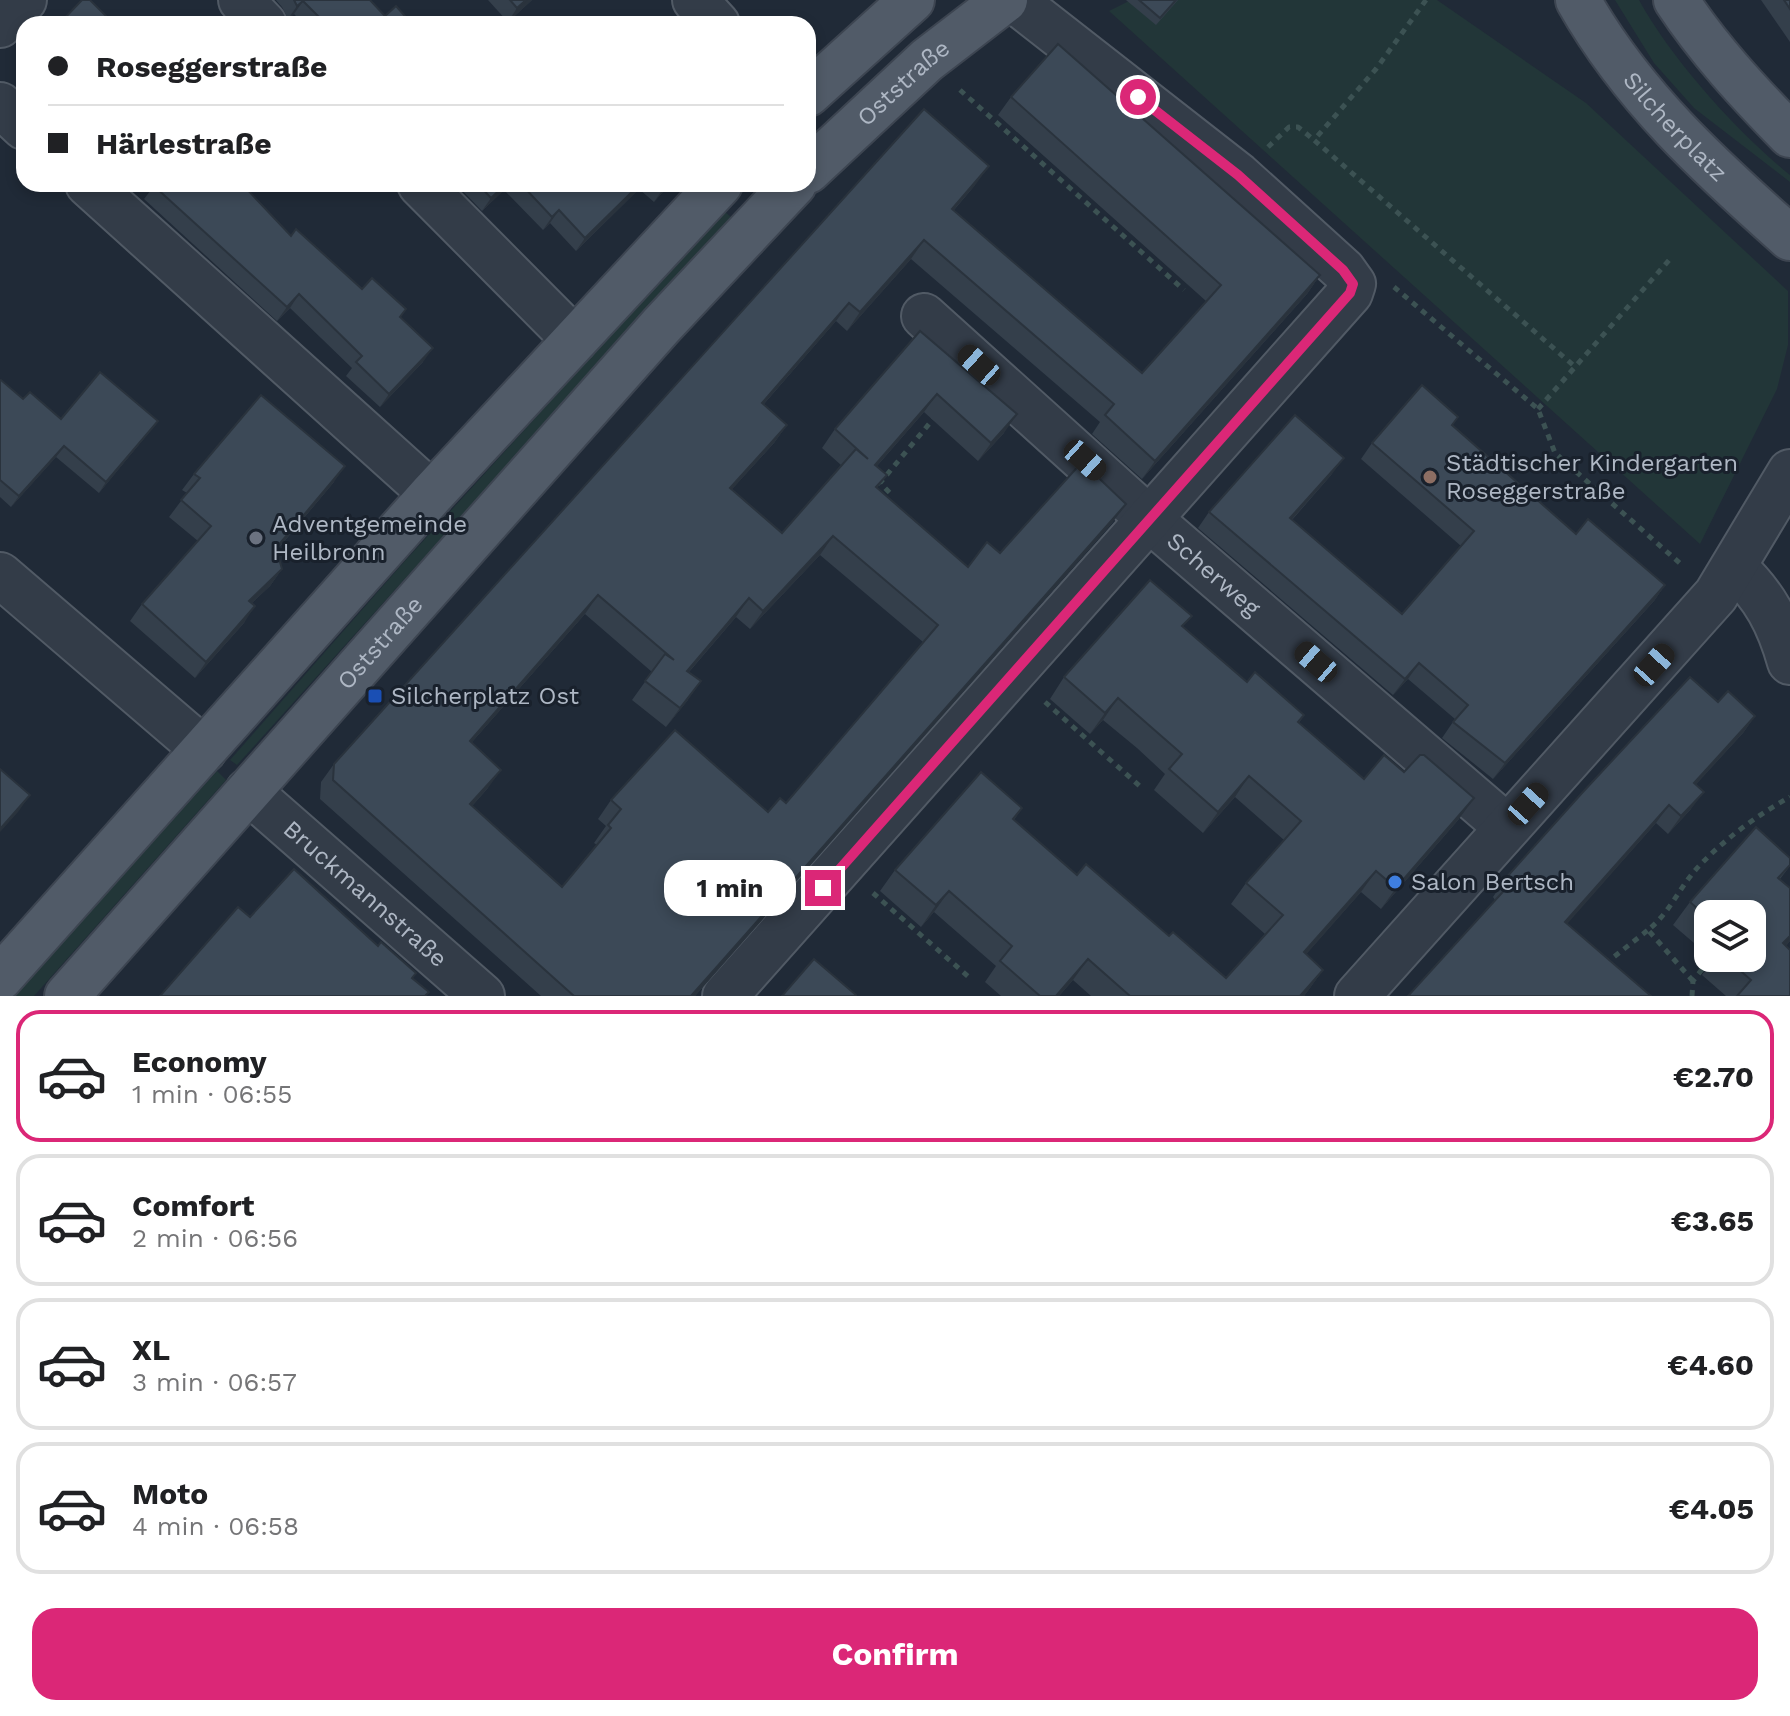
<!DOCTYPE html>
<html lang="en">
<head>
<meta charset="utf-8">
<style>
  :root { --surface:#fff; --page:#f2f2f2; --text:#202124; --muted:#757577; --line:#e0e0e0; --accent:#db2777 }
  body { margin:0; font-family:"Work Sans",sans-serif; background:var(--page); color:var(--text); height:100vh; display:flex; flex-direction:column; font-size:30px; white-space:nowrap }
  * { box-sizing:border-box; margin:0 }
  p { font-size:26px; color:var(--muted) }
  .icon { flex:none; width:44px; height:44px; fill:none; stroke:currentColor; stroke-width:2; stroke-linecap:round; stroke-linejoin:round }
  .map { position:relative; height:996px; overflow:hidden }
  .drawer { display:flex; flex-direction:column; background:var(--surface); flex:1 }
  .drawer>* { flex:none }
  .guide { position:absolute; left:16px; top:16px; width:800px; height:176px; border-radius:24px; box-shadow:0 4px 12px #0003; display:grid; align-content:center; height:176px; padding:0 32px; background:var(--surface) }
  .fabs { position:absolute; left:1694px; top:900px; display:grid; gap:16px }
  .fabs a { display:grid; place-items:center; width:72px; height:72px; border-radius:16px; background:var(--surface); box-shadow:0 4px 12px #0003; font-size:40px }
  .end { position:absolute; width:36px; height:36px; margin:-18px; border:10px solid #db2777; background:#fff; box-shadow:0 0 0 4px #fff }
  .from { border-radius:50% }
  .bubble { position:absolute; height:56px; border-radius:24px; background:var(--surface); box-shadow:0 4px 12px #0003; font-size:26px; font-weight:700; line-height:56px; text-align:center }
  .car { position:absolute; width:24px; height:48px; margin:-24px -12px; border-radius:10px; box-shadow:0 0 6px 2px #0007; background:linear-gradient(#222 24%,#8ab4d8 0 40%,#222 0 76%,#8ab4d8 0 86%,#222 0) }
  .guide b { display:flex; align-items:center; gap:28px; height:76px; font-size:30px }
  .guide b+b { border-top:2px solid var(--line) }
  .guide i { width:20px; height:20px; background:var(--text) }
  ul { padding:14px 0 0; list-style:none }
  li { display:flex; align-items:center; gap:24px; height:132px; margin:0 16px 12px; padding:0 16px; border:4px solid var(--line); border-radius:24px }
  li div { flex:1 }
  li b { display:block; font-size:30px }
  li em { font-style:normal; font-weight:700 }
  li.active { border-color:var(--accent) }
  li>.icon { width:72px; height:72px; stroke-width:1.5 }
  .button { display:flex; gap:16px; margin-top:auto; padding:16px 32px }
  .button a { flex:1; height:92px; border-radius:24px; background:var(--accent); color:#fff; font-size:32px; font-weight:700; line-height:92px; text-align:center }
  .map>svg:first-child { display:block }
  .green { fill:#223638 }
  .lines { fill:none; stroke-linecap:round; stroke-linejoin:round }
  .minor-casing { stroke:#515a65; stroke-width:48 }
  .major-casing { stroke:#3d4551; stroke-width:48 }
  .path { stroke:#3c5253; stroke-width:5; stroke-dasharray:6 6; stroke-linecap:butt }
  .minor { stroke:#333c48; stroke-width:44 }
  .major { stroke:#515b68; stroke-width:44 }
  .wall { fill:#343f4b; fill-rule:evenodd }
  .shaded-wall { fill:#2a333d }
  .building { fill:#3c4957; stroke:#2a333d; stroke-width:2; fill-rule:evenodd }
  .route { stroke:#db2777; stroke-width:10 }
  .education-dot { fill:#8d6e63; stroke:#19212c; stroke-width:3 }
  .worship-dot { fill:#6b7280; stroke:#19212c; stroke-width:3 }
  .transit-dot { fill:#1a4fb4; stroke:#19212c; stroke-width:3 }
  .shop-dot { fill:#3f7fe0; stroke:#19212c; stroke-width:3 }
  .labels { text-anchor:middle; stroke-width:6; stroke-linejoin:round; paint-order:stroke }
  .street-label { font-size:24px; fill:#aeb7c4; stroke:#19212c }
  .poi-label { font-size:24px; fill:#aeb7c4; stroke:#19212c; text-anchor:start }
</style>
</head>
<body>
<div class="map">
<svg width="1790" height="996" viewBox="0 0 1790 996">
  <rect width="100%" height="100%" fill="#202a37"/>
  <g class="green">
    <path d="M1131,0H1437L1586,103L1788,291V345L1777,389L1700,544L1109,11Z"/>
    <path d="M1615,0H1639C1672,60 1737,132 1790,175V182L1694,108L1654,63Z"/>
    <path d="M724,211L731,217L237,765L230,760L404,562Z"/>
    <path d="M217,771L226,780L34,996H14Z"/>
  </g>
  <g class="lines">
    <defs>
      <g id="minor">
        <path d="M241,0L264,24"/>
        <path d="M695,0L717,24"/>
        <path d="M0,25L24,0"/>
        <path d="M0,105L24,127"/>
        <path d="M88,184L432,494"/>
        <path d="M420,184L575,340"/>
        <path id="s1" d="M924,316L1148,518L1507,827"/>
        <path d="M1735,568C1765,596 1779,623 1790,662"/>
        <path d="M0,575L204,750"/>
        <path id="s2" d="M248,791L482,996"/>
        <path d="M725,996L1350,293L1353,284L1343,270L1238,175L1014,0"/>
        <path d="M1357,996L1716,595L1790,472"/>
      </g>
      <g id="major">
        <path id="s3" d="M1578,0C1632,96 1709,166 1790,238"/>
        <path d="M1676,0C1709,50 1748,92 1790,135"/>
        <path d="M808,94L912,0"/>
        <path id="s4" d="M808,171L927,60L1005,0"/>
        <path d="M0,978L432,494L720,184"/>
        <path id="s5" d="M67,996L661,326L794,184"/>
      </g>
    </defs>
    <use href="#minor" class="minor-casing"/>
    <use href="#major" class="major-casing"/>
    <g class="path">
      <path d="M1426,0L1376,69L1314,140L1573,365"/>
      <path d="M960,90L1184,290"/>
      <path d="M1268,147L1289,127H1298L1314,140"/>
      <path d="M1394,287L1538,409L1555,453L1683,566"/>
      <path d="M1538,409L1671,258"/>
      <path d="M882,501L890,493L880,483L934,418"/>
      <path d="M1045,702L1143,789"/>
      <path d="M873,893L971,979"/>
      <path d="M1605,964L1648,930"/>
      <path d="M1693,981L1648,930C1671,912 1680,885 1701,864C1726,838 1759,814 1790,797"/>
      <path d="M1692,996L1693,981L1703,968"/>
    </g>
    <use href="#minor" class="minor"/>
    <use href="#major" class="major"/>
  </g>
  <g class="wall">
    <path d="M276,0H370L385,16L412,24H304L294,14L288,19L282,7Z"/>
    <path d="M488,0H532L508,22Z"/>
    <path d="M1126,0H1178L1156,25Z"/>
    <path d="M1761,0H1790V42Z"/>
    <path d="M1011,97L1320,275L1307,294L1142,479L1092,434L1100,422L911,259L847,331L836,321L764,404L787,425L774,443L732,489L782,533L841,465L822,448L835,429L920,331L1004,433L978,461L924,412L877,466L887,475L877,488L968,567L1000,553L1113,522L695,996H541L320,799L321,782L334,764L976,184L954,210L1142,373L1206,301L998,115ZM820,555L923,642L786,803L768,812L611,800L598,819L606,826L594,843L597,845L562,887L472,806L488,788L472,742L585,614L652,672L632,700L666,727L688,700L689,672L736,617L750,629Z"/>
    <path d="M145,184H242L291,236L400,318L423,362L380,407L346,376L352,368L290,308L277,321L144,199L151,190Z"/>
    <path d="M456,184H670L654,202L639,189L576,251L550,223L543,230L504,190L482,211Z"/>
    <path d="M0,381L23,399L61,419L150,431L99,493L56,457L11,507L0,497Z"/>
    <path d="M1452,426L1576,534L1665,585L1654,601L1493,779L1442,738L1455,719L1408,679L1393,695L1198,528L1209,512L1332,474L1292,520L1402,614L1461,546L1361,459L1372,443Z"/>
    <path d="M194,474L334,482L277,550L282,569L270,586L252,603L244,623L195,678L130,621L142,604L198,541L169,517L187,493L182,490Z"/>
    <path d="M1183,627L1247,682L1304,715L1299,723L1364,779L1459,819L1381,909L1361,892L1306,954L1323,970L1304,996H1091L1073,980L1059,996H1001L985,982L996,966L934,912L921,927L880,891L895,870L1022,808L1014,820L1077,875L1169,936L1226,978L1265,934L1231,904L1246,883L1284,840L1235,797L1203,833L1154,790L1165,774L1137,748L1103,720L1090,734L1050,699L1064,677Z"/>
    <path d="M1718,702L1755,716L1743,733L1696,784L1691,809L1668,834L1656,823L1567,923L1495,900L1493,897L1505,879Z"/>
    <path d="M1790,866L1780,879L1790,888V941L1786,946L1790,996H1726L1702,975L1713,960L1711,958H1752L1708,914V955L1673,925L1690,902Z"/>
  </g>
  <g class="shaded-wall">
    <path d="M526,0H532L508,22L517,8Z"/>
    <path d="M303,1L294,14L288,19L297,6Z"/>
    <path d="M989,166L976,184L939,227L952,209Z"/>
    <path d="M506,184H508L504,190L482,211L491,198Z"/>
    <path d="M640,184H642L639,189L576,251L585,238Z"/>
    <path d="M667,184H670L654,202L663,189Z"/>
    <path d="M559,210L550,223L543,230L552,217Z"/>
    <path d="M924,240L911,259L847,331L860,312Z"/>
    <path d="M1320,275L1307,294L1142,479L1155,461Z"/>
    <path d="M299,294L290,308L277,321L287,307Z"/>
    <path d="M849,303L836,321L749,421L762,403Z"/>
    <path d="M433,348L423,362L380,407L389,394Z"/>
    <path d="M937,394L924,412L862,483L875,465Z"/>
    <path d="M1017,414L1004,433L978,461L991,443Z"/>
    <path d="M158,421L150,431L99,493L106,482Z"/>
    <path d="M787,425L774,443L717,506L730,488Z"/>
    <path d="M64,446L56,457L11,507L19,496Z"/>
    <path d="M1344,458L1332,474L1279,534L1290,518Z"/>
    <path d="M345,466L334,482L265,564L276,548Z"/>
    <path d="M1126,504L1113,522L695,996H691Z"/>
    <path d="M833,536L820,555L750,629L763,611Z"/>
    <path d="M282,569L270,586L237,617L249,601Z"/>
    <path d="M1665,585L1654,601L1493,779L1505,763Z"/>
    <path d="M598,595L585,614L457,759L470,741Z"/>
    <path d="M749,598L736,617L674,689L687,671Z"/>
    <path d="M255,606L244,623L195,678L206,662Z"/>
    <path d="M1419,663L1408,679L1393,695L1405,679Z"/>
    <path d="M701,681L688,700L666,727L680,708Z"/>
    <path d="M1118,698L1103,720L1090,734L1105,713Z"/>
    <path d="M1755,716L1743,733L1682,800L1694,783Z"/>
    <path d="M501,770L488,788L457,823L470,804Z"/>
    <path d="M1249,776L1235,797L1203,833L1218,812Z"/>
    <path d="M1704,792L1691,809L1668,834L1681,816Z"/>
    <path d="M30,795L18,812L0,832V829Z"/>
    <path d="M1474,798L1459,819L1381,909L1396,888Z"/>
    <path d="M1669,805L1656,823L1553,940L1565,922Z"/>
    <path d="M1376,871L1361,892L1289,974L1304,952Z"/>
    <path d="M949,891L934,912L921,927L936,905Z"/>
    <path d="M1790,936V941L1767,967L1783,943Z"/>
    <path d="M1088,959L1073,980L1059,996H1056Z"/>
    <path d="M1323,970L1308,991L1304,996H1300Z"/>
  </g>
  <g class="building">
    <path d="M82,0H90L114,24H59Z"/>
    <path d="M294,0H370L385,16L396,6L412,24H326L303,1L297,6Z"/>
    <path d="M510,0H526L517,8Z"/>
    <path d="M1139,0H1176L1160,18Z"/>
    <path d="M1784,0H1790V9Z"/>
    <path d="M1058,44L1320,275L1155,461L1105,415L1114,404L924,240L860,312L849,303L762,403L787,425L730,488L782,533L856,449L868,459L835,429L920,331L1017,414L991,443L937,394L875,465L887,475L876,487L968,567L987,542L1000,553L1082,462L1126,504L691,996H574L333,780L334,764L924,109L989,166L952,209L1142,373L1221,285L1011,97ZM833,536L938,625L786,803L780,798L768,812L675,730L611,800L621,809L608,825L611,828L562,887L470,804L501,770L470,741L598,595L674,660L665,654L645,681L680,708L701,681L687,671L749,598L763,611Z"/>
    <path d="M155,184H242L291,236L296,229L362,289L372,278L406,309L400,317L433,348L389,394L356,362L362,356L299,294L287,307L154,186Z"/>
    <path d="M478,184H506L491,198Z"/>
    <path d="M521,184H640L585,238L559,210L552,217Z"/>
    <path d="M657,184H667L663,189Z"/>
    <path d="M100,372L158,421L106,482L64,446L19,496L0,480V381L1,380L23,399L30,392L61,419Z"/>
    <path d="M1422,385L1458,417L1452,425L1576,534L1588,519L1665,585L1505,763L1453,722L1468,705L1419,663L1405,679L1209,512L1295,415L1344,458L1290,518L1402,614L1474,531L1372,443Z"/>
    <path d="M261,395L345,466L276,548L282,569L249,601L255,606L206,662L142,604L211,526L181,500L200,478L194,474Z"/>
    <path d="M1150,580L1192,616L1182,626L1247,682L1255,672L1304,715L1298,722L1364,779L1384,755L1404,772L1420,755H1424L1474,798L1396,888L1376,871L1304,952L1323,970L1300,996H1130L1088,959L1056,996H1040L1000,961L1012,946L949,891L936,905L895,870L981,772L1022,808L1013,819L1077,875L1086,864L1169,936L1173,932L1226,978L1283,915L1246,883L1301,821L1249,776L1218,812L1169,769L1182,754L1151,727L1118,698L1105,713L1064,677Z"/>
    <path d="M1690,677L1718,702L1728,691L1755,716L1694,783L1704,792L1681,816L1669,805L1565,922L1651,996H1408L1510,884L1505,879L1582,793Z"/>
    <path d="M0,769L30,795L0,829Z"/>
    <path d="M1756,827L1790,858V865L1778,878L1790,888V936L1783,943L1790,950V996H1737L1751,980L1726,958H1752V914H1708V918L1690,902Z"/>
    <path d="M294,869L378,946L381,942L416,973L412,978L429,992L425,996H160L238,907L250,917Z"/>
    <path d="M814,959L856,995L855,996H782Z"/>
  </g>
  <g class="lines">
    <path class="route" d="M823,888L1350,293L1353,284L1343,270L1238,175L1138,97"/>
  </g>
  <circle class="education-dot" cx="1430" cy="477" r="8"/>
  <circle class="worship-dot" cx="256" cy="538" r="8"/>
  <rect class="transit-dot" x="367" y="688" width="16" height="16" rx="4"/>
  <circle class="shop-dot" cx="1395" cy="882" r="8"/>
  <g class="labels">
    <g class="street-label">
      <text dy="8" stroke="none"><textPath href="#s4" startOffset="130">Oststraße</textPath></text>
      <text dy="8" stroke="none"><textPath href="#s3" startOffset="160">Silcherplatz</textPath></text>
      <text dy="8" stroke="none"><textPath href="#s1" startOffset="388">Scherweg</textPath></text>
      <text dy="8" stroke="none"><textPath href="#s5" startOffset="472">Oststraße</textPath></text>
      <text dy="8" stroke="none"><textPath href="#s2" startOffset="156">Bruckmannstraße</textPath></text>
    </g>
    <g class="poi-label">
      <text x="1446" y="471">Städtischer Kindergarten<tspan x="1446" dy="28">Roseggerstraße</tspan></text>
      <text x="272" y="532">Adventgemeinde<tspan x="272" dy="28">Heilbronn</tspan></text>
      <text x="391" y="704">Silcherplatz Ost</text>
      <text x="1411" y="890">Salon Bertsch</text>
    </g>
  </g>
</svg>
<div class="fabs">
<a><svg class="icon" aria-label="layers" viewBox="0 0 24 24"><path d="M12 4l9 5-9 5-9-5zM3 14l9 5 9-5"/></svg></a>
</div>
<i class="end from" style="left:1138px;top:97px"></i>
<i class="end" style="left:823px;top:888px"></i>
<div class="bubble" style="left:664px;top:860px;width:132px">1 min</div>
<i class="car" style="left:979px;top:365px;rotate:312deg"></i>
<i class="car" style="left:1085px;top:460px;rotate:132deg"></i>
<i class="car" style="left:1316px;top:662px;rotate:311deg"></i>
<i class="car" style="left:1654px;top:665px;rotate:42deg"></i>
<i class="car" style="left:1528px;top:804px;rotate:42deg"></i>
<div class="guide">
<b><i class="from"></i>Roseggerstraße</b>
<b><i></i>Härlestraße</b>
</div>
</div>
<section class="drawer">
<ul>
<li class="active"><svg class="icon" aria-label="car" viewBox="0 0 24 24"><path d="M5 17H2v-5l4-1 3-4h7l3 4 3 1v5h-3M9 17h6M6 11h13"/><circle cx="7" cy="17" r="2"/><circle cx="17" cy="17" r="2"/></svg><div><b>Economy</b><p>1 min · 06:55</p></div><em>€2.70</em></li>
<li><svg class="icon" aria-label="car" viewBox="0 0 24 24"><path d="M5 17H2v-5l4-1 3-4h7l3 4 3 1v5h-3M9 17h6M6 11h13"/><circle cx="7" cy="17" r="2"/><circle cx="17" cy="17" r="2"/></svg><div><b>Comfort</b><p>2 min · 06:56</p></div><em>€3.65</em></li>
<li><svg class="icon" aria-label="car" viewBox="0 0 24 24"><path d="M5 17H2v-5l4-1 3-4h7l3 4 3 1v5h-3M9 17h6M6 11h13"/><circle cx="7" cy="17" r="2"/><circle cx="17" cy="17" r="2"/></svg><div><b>XL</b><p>3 min · 06:57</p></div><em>€4.60</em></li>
<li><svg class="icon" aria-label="car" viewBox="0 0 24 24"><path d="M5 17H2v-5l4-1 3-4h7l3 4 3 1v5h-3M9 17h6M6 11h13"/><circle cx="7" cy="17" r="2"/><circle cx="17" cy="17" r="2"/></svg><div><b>Moto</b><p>4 min · 06:58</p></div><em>€4.05</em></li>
</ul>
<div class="button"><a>Confirm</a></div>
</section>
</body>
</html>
